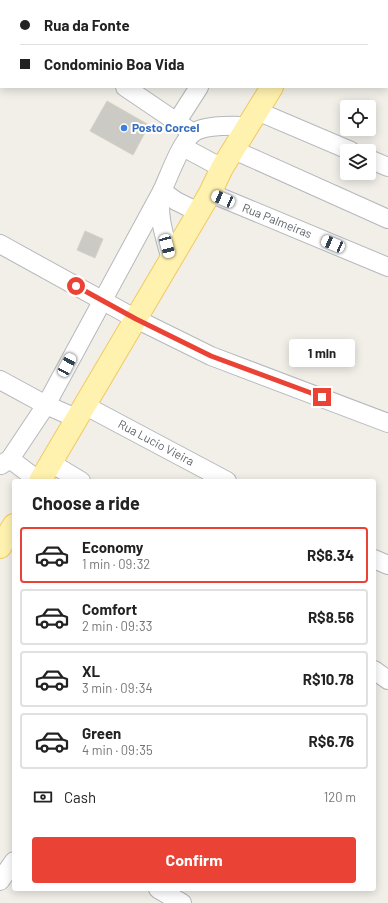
<!DOCTYPE html>
<html lang="en">
<head>
<meta charset="utf-8">
<style>
  :root { --surface:#fff; --page:#f2f2f2; --text:#222; --muted:#767676; --line:#e0e0e0; --accent:#ea4335 }
  body { margin:0; font-family:Barlow,sans-serif; background:var(--page); color:var(--text); height:100vh; display:flex; flex-direction:column; font-size:15px; white-space:nowrap }
  * { box-sizing:border-box; margin:0 }
  p { font-size:13px; color:var(--muted) }
  .icon { flex:none; width:22px; height:22px; fill:none; stroke:currentColor; stroke-width:2; stroke-linecap:round; stroke-linejoin:round }
  .map { position:relative; flex:1; overflow:hidden }
  .details { position:absolute; left:12px; top:479px; width:364px; height:412px; display:flex; flex-direction:column; background:var(--surface); border-radius:4px; box-shadow:0 2px 10px #0003 }
  .details>* { flex:none }
  .guide { position:absolute; left:0px; top:0px; width:388px; height:88px; box-shadow:0 2px 10px #0003; display:grid; align-content:center; height:88px; padding:0 20px; background:var(--surface) }
  .tools { position:absolute; left:340px; top:100px; display:grid; gap:8px }
  .tools a { display:grid; place-items:center; width:36px; height:36px; border-radius:4px; background:var(--surface); box-shadow:0 2px 10px #0003; font-size:20px }
  .end { position:absolute; width:18px; height:18px; margin:-9px; border:5px solid #ea4335; background:#fff; box-shadow:0 0 0 2px #fff }
  .from { border-radius:50% }
  .bubble { position:absolute; height:28px; border-radius:4px; background:var(--surface); box-shadow:0 2px 10px #0003; font-size:13px; font-weight:700; line-height:28px; text-align:center }
  .car { position:absolute; width:12px; height:24px; margin:-12px -6px; border-radius:5px; box-shadow:0 0 3px 1px #0007; background:linear-gradient(#fff 24%,#345 0 40%,#fff 0 76%,#345 0 86%,#fff 0) }
  .guide b { display:flex; align-items:center; gap:14px; height:38px; font-size:15px }
  .guide b+b { border-top:1px solid var(--line) }
  .guide i { width:10px; height:10px; background:var(--text) }
  ul { padding:0; list-style:none }
  li { display:flex; align-items:center; gap:12px; height:56px; margin:0 8px 6px; padding:0 12px; border:2px solid var(--line); border-radius:4px }
  li div { flex:1 }
  li b { display:block; font-size:15px }
  li em { font-style:normal; font-weight:700 }
  li.current { border-color:var(--accent) }
  li>.icon { width:36px; height:36px; stroke-width:1.5 }
  h2 { padding:0 20px; font-size:18px; line-height:48px }
  .pay { display:flex; align-items:center; gap:10px; height:44px; padding:0 20px; font-size:15px }
  .pay p { margin-inline-start:auto }
  .cta { display:flex; gap:8px; margin-top:auto; padding:8px 20px }
  .cta a { flex:1; height:46px; border-radius:4px; background:var(--accent); color:#fff; font-size:16px; font-weight:700; line-height:46px; text-align:center }
  .map>svg:first-child { display:block }
  .building { fill:#cccac5; stroke:#d6d1c6 }
  .lines { fill:none; stroke-linecap:round; stroke-linejoin:round }
  .minor-casing { stroke:#b5b8bc; stroke-width:20 }
  .major-casing { stroke:#f2c960; stroke-width:24 }
  .minor { stroke:#fff; stroke-width:18 }
  .major { stroke:#fff2af; stroke-width:22 }
  .route { stroke:#ea4335; stroke-width:5 }
  .shop-dot { fill:#3f7fe0; stroke:#fff; stroke-width:1.5 }
  .labels { text-anchor:middle; stroke-width:4; stroke-linejoin:round; paint-order:stroke }
  .shop-label { font-size:12px; font-weight:bold; fill:#366cbe; stroke:#fff; text-anchor:start }
  .street-label { font-size:12px; fill:#5f6368; stroke:#fff }
</style>
</head>
<body>
<div class="map">
<svg width="388" height="903" viewBox="0 0 388 903">
  <rect width="100%" height="100%" fill="#f1efe8"/>
  <g class="building">
    <path d="M107,101L149,125L133,155L90,131Z"/>
    <path d="M85,231L103,239L95,258L77,250Z"/>
  </g>
  <g class="lines">
    <defs>
      <g id="minor">
        <path d="M255,1L256,0"/>
        <path d="M387,61H388"/>
        <path d="M125,87L193,133"/>
        <path d="M257,111L351,151"/>
        <path d="M176,123L199,87"/>
        <path d="M183,147L222,168"/>
        <path d="M234,150L388,219"/>
        <path d="M369,159L388,167"/>
        <path d="M210,193L388,267"/>
        <path d="M0,244L136,319L211,356L388,423"/>
        <path d="M171,260C165,237 156,214 162,191C169,176 181,142 193,133C205,124 234,126 248,126"/>
        <path d="M0,380L46,405L76,418"/>
        <path d="M84,405L227,481"/>
        <path d="M10,459L46,405L162,191L176,201L198,212"/>
        <path d="M51,463L81,481"/>
        <path d="M1,465L10,459L39,481"/>
        <path d="M374,559L388,565"/>
        <path d="M374,670L388,680"/>
        <path d="M0,881L14,861"/>
        <path d="M158,889L182,903"/>
      </g>
      <g id="major">
        <path d="M324,1V0"/>
        <path d="M40,481L210,193L222,168L272,87"/>
        <path d="M0,547L14,525"/>
      </g>
    </defs>
    <use href="#minor" class="minor-casing"/>
    <use href="#major" class="major-casing"/>
    <use href="#minor" class="minor"/>
    <use href="#major" class="major"/>
  </g>
  <g class="lines">
    <path class="route" d="M76,286L136,319L211,356L322,397"/>
  </g>
  <circle class="shop-dot" cx="124" cy="128" r="4"/>
  <g class="labels">
    <g class="shop-label">
      <text x="132" y="132">Posto Corcel</text>
    </g>
    <g class="street-label">
      <text transform="translate(277 221) rotate(22)" y="4">Rua Palmeiras</text>
      <text transform="translate(156 443) rotate(28)" y="4">Rua Lucio Vieira</text>
    </g>
  </g>
</svg>
<div class="tools">
<a><svg class="icon" aria-label="locate" viewBox="0 0 24 24"><circle cx="12" cy="12" r="6"/><path d="M12 2v4M12 18v4M2 12h4M18 12h4"/></svg></a>
<a><svg class="icon" aria-label="layers" viewBox="0 0 24 24"><path d="M12 4l9 5-9 5-9-5zM3 14l9 5 9-5"/></svg></a>
</div>
<i class="end from" style="left:76px;top:286px"></i>
<i class="end" style="left:322px;top:397px"></i>
<div class="bubble" style="left:289px;top:339px;width:66px">1 min</div>
<i class="car" style="left:223px;top:199px;rotate:293deg"></i>
<i class="car" style="left:333px;top:244px;rotate:293deg"></i>
<i class="car" style="left:167px;top:246px;rotate:165deg"></i>
<i class="car" style="left:67px;top:365px;rotate:28deg"></i>
<div class="guide">
<b><i class="from"></i>Rua da Fonte</b>
<b><i></i>Condominio Boa Vida</b>
</div>
<section class="details">
<h2>Choose a ride</h2>
<ul>
<li class="current"><svg class="icon" aria-label="car" viewBox="0 0 24 24"><path d="M5 17H2v-5l4-1 3-4h7l3 4 3 1v5h-3M9 17h6M6 11h13"/><circle cx="7" cy="17" r="2"/><circle cx="17" cy="17" r="2"/></svg><div><b>Economy</b><p>1 min · 09:32</p></div><em>R$6.34</em></li>
<li><svg class="icon" aria-label="car" viewBox="0 0 24 24"><path d="M5 17H2v-5l4-1 3-4h7l3 4 3 1v5h-3M9 17h6M6 11h13"/><circle cx="7" cy="17" r="2"/><circle cx="17" cy="17" r="2"/></svg><div><b>Comfort</b><p>2 min · 09:33</p></div><em>R$8.56</em></li>
<li><svg class="icon" aria-label="car" viewBox="0 0 24 24"><path d="M5 17H2v-5l4-1 3-4h7l3 4 3 1v5h-3M9 17h6M6 11h13"/><circle cx="7" cy="17" r="2"/><circle cx="17" cy="17" r="2"/></svg><div><b>XL</b><p>3 min · 09:34</p></div><em>R$10.78</em></li>
<li><svg class="icon" aria-label="car" viewBox="0 0 24 24"><path d="M5 17H2v-5l4-1 3-4h7l3 4 3 1v5h-3M9 17h6M6 11h13"/><circle cx="7" cy="17" r="2"/><circle cx="17" cy="17" r="2"/></svg><div><b>Green</b><p>4 min · 09:35</p></div><em>R$6.76</em></li>
</ul>
<div class="pay"><svg class="icon" aria-label="cash" viewBox="0 0 24 24"><path d="M3 7h18v10H3z"/><circle cx="12" cy="12" r="2"/></svg>Cash<p>120 m</p></div>
<div class="cta"><a>Confirm</a></div>
</section>
</div>
</body>
</html>
